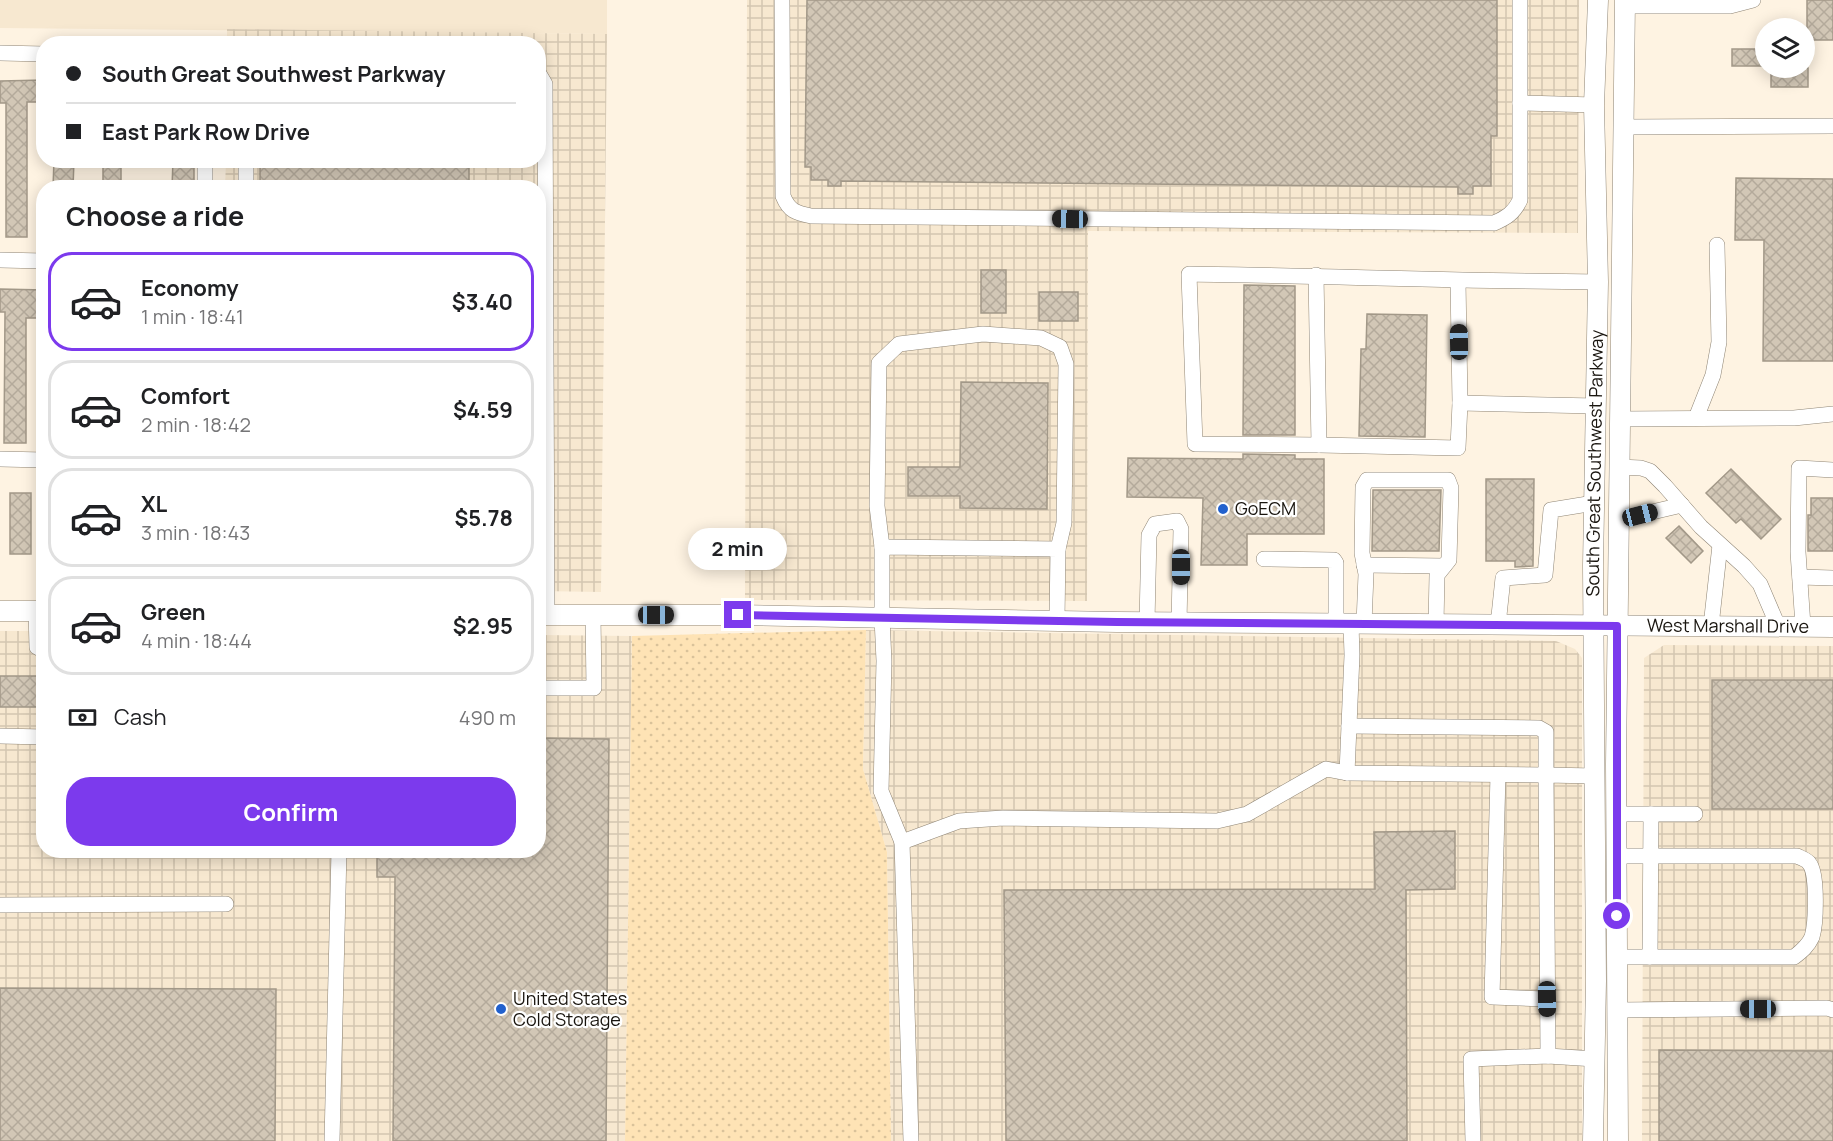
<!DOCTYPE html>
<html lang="en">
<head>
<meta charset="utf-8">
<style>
  :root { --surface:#fff; --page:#f6f6f6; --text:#202124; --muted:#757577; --line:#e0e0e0; --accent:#7c3aed }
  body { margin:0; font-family:Manrope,sans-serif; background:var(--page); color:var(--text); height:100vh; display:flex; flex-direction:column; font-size:22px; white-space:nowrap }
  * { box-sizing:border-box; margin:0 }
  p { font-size:20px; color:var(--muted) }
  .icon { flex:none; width:33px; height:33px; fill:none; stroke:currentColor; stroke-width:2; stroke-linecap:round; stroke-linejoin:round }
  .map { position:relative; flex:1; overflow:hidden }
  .drawer { position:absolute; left:36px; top:180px; width:510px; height:678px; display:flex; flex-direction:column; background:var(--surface); border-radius:24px; box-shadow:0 3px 15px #0003 }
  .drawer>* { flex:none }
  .hud { position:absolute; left:36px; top:36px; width:510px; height:132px; border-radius:24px; box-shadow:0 3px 15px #0003; display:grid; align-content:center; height:132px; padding:0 30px; background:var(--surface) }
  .fabs { position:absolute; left:1755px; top:18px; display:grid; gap:12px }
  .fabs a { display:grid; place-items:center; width:60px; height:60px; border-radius:50%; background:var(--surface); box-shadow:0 3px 15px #0003; font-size:30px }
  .end { position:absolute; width:27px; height:27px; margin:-14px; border:8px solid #7c3aed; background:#fff; box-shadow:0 0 0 3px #fff }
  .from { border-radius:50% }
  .bubble { position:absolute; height:42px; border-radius:21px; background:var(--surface); box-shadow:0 3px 15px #0003; font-size:20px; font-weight:700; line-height:42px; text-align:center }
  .car { position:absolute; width:18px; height:36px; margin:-18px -9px; border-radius:8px; box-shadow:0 0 4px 2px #0007; background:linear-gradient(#222 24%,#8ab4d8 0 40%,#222 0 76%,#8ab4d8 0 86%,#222 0) }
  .hud b { display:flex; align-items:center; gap:21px; height:57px; font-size:22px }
  .hud b+b { border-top:2px solid var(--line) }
  .hud i { width:15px; height:15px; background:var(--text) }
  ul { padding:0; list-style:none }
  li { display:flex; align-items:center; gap:18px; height:99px; margin:0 12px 9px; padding:0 18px; border:3px solid var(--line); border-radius:24px }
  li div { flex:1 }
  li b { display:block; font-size:22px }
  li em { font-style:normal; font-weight:700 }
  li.selected { border-color:var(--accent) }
  li>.icon { width:54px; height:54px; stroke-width:1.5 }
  h2 { padding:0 30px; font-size:27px; line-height:72px }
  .pay { display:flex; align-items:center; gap:15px; height:66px; padding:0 30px; font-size:22px }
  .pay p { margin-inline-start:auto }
  .button { display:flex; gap:12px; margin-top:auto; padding:12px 30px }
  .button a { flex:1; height:69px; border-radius:24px; background:var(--accent); color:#fff; font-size:24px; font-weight:700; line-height:69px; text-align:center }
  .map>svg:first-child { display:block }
  .built { fill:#f7e8d0 }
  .industrial { fill:url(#industrial-grid) }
  .grass { fill:url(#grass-dots) }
  .building { fill:url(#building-cross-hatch); stroke:#a29888; stroke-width:1.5 }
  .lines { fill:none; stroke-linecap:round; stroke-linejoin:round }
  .minor-casing { stroke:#8f8575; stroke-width:16 }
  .major-casing { stroke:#8f8575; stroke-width:21 }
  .minor { stroke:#fff; stroke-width:15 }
  .major { stroke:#fff; stroke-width:20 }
  .route { stroke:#7c3aed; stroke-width:8 }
  .poi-dot { fill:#2261cd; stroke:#fff; stroke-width:2 }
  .labels { text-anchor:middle; stroke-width:4.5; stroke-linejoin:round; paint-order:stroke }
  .street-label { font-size:18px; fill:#19150f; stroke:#fff }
  .poi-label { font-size:18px; fill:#19150f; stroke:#fff; text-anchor:start }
</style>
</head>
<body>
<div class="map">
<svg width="1833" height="1141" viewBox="0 0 1833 1141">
  <defs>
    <pattern id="industrial-grid" width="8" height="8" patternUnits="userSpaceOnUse" patternTransform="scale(1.5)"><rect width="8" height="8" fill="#f7e8d0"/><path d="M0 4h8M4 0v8" fill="none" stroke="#d3c6b1"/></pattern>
    <pattern id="grass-dots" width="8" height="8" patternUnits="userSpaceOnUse" patternTransform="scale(1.5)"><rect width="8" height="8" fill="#fee3b5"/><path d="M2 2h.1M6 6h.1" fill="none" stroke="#d9c29a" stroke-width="1.8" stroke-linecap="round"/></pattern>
    <pattern id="building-cross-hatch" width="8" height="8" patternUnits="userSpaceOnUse" patternTransform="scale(1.5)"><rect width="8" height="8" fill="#d2c7b6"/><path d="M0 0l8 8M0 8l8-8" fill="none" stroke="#b4aa9b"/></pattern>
  </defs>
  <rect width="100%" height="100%" fill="#fef3e2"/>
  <path class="built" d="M0,0H607V34L0,28Z"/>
  <g class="industrial">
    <path d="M747,0H1579L1578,233L1088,231L1087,601L745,600Z"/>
    <path d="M227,29L607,34L601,592L539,591L538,188H225L226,161L538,160V44H227Z"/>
    <path d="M866,630L1556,641L1575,649L1582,658V1141H891L887,852L863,769Z"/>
    <path d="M0,631H43L44,850H538L539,635L632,636L625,1141H0Z"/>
    <path d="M1664,645L1833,646V1141H1642L1644,658Z"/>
  </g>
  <path class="grass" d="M866,630L863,769L887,852L891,1141H625L632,636Z"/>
  <g class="building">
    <path d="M807,0H1497V136H1491V186H1473V194H1458V187L841,181V186H828V180H811V167H805Z"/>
    <rect x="1807" y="0" width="26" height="40"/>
    <rect x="1732" y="49" width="34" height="17"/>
    <rect x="1771" y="68" width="37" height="19"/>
    <path d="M44,80V102H27V237H6V103H0V81Z"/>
    <path d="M54,160H74L73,188H53Z"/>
    <path d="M173,160H194V188H172Z"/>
    <rect x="260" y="160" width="209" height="28"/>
    <rect x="103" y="165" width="18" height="23"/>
    <path d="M1736,178L1833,179V361H1763L1764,240H1735Z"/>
    <rect x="981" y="270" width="25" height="43"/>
    <path d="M1244,285L1295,286V435H1243Z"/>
    <path d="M0,289L44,290V318H26V443H4L5,312H0Z"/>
    <rect x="1039" y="292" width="39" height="29"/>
    <path d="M1367,314L1427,315L1425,437L1359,436L1361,349H1366Z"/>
    <path d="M961,382L1048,383L1047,509L960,508V496H908V467H960Z"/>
    <path d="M1243,454L1295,455V459H1324V534H1247V565H1201L1203,498L1127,497L1128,458L1243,459Z"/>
    <path d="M1731,469L1781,519L1761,539L1741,519L1736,523L1706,493Z"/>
    <path d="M1486,479H1534L1533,566L1515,567V561H1486Z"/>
    <path d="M1373,490H1441L1439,551H1372Z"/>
    <rect x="10" y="493" width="21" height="61"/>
    <path d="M1811,498H1833V551H1808V515H1811Z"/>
    <path d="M1679,526L1703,551L1691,563L1666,538Z"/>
    <rect x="0" y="676" width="37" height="31"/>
    <rect x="1712" y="680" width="121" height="129"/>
    <path d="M538,738L609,739L606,1141H393L395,877H377V850H538Z"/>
    <path d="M1455,831V889L1406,890L1407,1141H1006L1004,890L1375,889L1374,832Z"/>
    <path d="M0,988L276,989L275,1141H0Z"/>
    <path d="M1659,1050L1833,1051V1141H1659Z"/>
  </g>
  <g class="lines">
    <defs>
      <g id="minor">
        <path d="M782,0L783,196C789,211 796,213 811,216L1494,223C1506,218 1514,213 1520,200V103"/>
        <path d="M1520,0V103L1594,105"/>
        <path d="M1624,6H1730L1753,0"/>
        <path d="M0,53L44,54"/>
        <path d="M538,72L545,84L547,615"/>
        <path d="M1623,127L1833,126"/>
        <path d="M205,188V160"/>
        <path d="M246,188V160"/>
        <path d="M0,260L44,261"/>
        <path d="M1316,275L1319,445L1458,448L1460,403L1458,281"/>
        <path d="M1460,403L1596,406"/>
        <path d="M1696,418L1713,375L1719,342L1717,245"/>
        <path d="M1619,419L1794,418L1833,414"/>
        <path d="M1319,445L1195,444L1189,274C1326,276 1462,281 1598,282"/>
        <path d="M0,459L44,460"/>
        <path d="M1619,467L1641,468L1650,471L1665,486L1701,527L1744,566L1760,584L1778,626"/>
        <path d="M1618,520L1682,505"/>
        <path d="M882,547L877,506L879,363L899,344L983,334L1041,338L1060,347L1066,364L1064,523L1058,549"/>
        <path d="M1264,559L1334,560L1336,563V624"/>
        <path d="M1364,565L1444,566"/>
        <path d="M1800,577L1833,578"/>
        <path d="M36,611L37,647L44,651"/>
        <path d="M1057,621L1058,549L882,547V618L884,661L881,791L902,842L959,821L1003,818L1217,821L1247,814L1326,769L1347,773L1546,775V732L1539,728L1349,726"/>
        <path d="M1147,622L1149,535L1155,524L1177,521L1181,529L1179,623"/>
        <path d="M1364,624L1366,574L1362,553L1363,487L1367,480H1448L1451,488L1449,560L1437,575L1436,624"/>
        <path d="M1498,625L1503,578L1545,575L1551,510L1594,503"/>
        <path d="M1711,626L1720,545"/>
        <path d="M1803,626L1798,552L1799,468L1833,470"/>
        <path d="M538,688H594L593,615"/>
        <path d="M0,736L44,737"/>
        <path d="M1347,773L1352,655L1351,624"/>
        <path d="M1498,775L1492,997L1547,999"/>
        <path d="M1617,814H1695"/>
        <path d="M902,842L911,1141"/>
        <path d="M1617,856H1797C1801,858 1807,860 1809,863C1818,873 1816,924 1812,937C1808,946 1802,951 1794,957H1618"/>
        <path d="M0,905L226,904"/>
        <path d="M1650,957L1651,814"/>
        <path d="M1618,1010L1827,1008L1833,1010"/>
        <path d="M1548,1056L1546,775L1595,776"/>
        <path d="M332,1141L339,850"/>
        <path d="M1473,1141L1471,1059L1548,1056L1595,1059"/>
      </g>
      <g id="major">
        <path d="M0,611H44"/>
        <path id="s1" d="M538,615H738L1117,622L1833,627"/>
        <path id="s2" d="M1593,1141L1596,981L1593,566L1598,282L1594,105L1598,0"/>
        <path d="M1618,1141L1616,764L1625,0"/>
      </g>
    </defs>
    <use href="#minor" class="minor-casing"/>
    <use href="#major" class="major-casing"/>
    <use href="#minor" class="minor"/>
    <use href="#major" class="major"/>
  </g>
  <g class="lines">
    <path class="route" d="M738,615L1117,622L1617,626V916"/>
  </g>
  <g class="poi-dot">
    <circle cx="1223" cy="509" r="6"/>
    <circle cx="501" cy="1009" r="6"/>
  </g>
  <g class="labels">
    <g class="street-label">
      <text dy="6" stroke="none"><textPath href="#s2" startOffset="678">South Great Southwest Parkway</textPath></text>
      <text dy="6" stroke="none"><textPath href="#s1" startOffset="1190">West Marshall Drive</textPath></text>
    </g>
    <g class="poi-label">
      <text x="1235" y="515">GoECM</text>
      <text x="513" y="1005">United States<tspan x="513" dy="21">Cold Storage</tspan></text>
    </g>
  </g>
</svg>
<div class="fabs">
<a><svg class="icon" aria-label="layers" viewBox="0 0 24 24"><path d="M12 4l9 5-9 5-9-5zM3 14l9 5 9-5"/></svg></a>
</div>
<i class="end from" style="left:1617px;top:916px"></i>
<i class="end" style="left:738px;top:615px"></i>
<div class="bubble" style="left:688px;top:528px;width:99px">2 min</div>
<i class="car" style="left:1070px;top:219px;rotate:271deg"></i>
<i class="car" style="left:1459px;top:342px;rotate:359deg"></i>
<i class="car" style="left:1640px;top:515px;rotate:76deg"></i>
<i class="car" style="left:1181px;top:567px;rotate:180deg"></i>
<i class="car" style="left:656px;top:615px;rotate:90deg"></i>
<i class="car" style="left:1547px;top:999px;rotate:179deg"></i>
<i class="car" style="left:1758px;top:1009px;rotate:270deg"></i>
<div class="hud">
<b><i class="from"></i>South Great Southwest Parkway</b>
<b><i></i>East Park Row Drive</b>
</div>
<section class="drawer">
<h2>Choose a ride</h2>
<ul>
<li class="selected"><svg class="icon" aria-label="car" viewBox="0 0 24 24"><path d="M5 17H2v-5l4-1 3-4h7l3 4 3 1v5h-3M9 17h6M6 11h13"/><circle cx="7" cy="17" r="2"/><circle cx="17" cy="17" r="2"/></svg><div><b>Economy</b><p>1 min · 18:41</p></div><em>$3.40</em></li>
<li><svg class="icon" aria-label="car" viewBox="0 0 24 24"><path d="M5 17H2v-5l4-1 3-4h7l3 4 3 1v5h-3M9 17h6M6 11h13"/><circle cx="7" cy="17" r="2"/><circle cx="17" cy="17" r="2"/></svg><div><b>Comfort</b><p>2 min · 18:42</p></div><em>$4.59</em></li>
<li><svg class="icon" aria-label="car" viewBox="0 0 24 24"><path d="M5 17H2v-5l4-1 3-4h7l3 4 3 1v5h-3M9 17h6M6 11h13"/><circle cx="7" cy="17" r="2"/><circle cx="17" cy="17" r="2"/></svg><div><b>XL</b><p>3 min · 18:43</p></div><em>$5.78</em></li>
<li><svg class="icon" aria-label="car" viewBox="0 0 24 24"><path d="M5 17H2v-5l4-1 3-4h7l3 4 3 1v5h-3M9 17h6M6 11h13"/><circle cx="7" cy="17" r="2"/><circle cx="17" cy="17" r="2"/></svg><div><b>Green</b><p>4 min · 18:44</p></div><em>$2.95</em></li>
</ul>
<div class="pay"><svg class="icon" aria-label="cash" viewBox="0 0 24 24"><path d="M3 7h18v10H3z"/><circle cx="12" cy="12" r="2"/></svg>Cash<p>490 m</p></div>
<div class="button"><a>Confirm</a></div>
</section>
</div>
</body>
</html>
